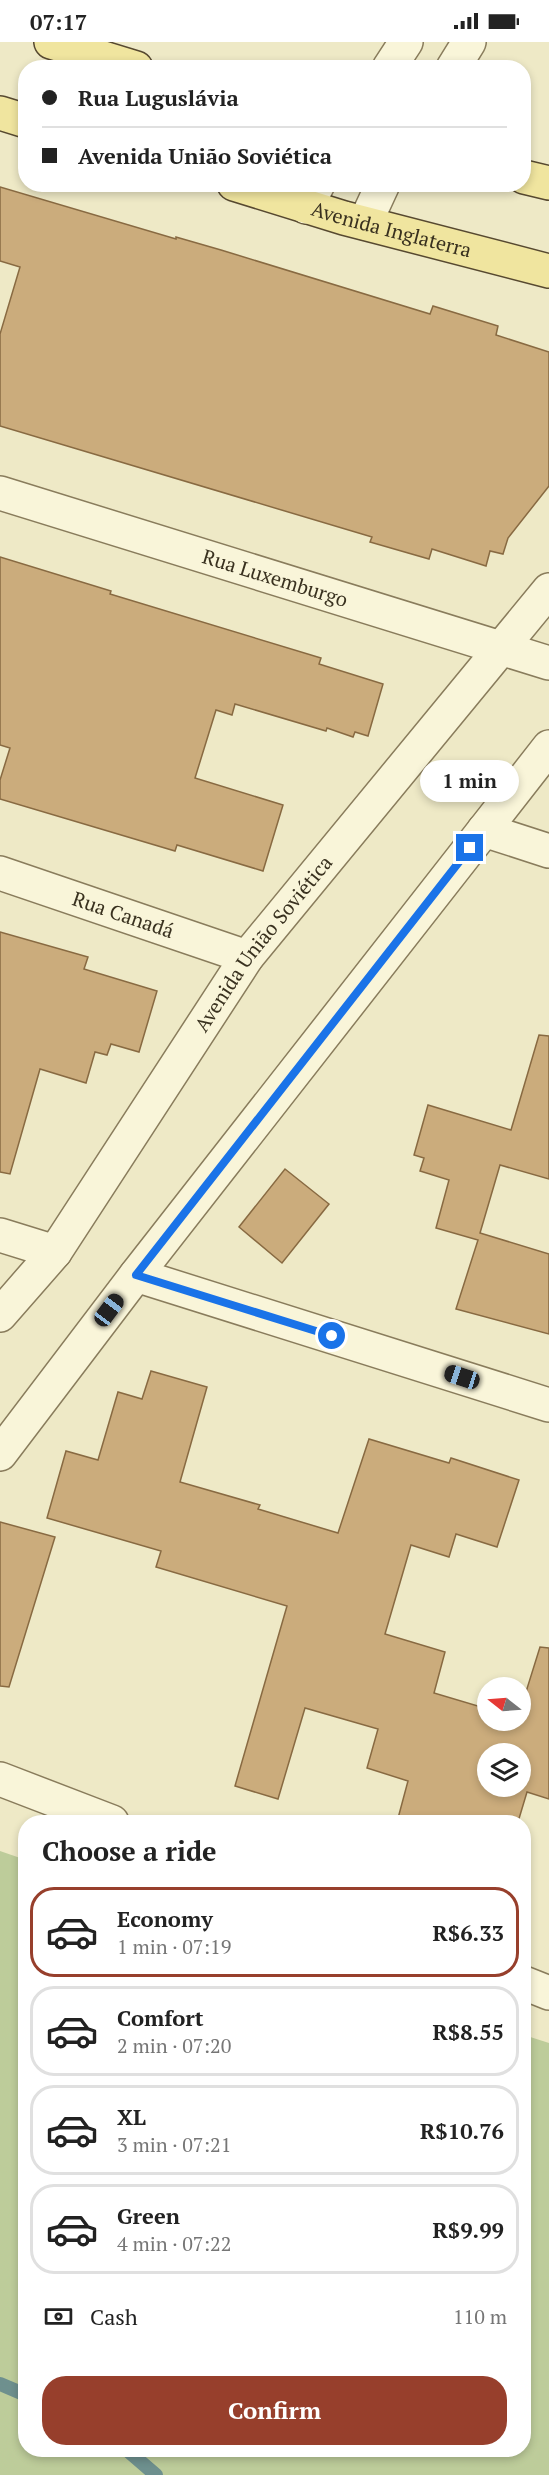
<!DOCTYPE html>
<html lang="en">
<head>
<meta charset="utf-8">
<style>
  :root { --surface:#fff; --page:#f2f2f2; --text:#222; --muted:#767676; --line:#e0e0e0; --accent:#973f2c }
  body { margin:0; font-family:"PT Serif",serif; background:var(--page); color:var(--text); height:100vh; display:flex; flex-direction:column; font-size:22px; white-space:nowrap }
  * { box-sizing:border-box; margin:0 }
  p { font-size:20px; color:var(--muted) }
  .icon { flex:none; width:33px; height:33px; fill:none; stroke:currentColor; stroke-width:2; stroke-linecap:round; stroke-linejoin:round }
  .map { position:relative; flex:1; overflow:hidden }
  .sheet { position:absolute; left:18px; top:1773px; width:513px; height:642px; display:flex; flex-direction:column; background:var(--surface); border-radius:24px; box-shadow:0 3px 9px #0003 }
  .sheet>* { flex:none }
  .top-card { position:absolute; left:18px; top:18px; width:513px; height:132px; border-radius:24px; box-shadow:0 3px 9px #0003; display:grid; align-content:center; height:132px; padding:0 24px; background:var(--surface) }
  .needle { width:39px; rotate:287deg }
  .fabs { position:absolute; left:477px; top:1635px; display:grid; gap:12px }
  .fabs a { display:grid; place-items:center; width:54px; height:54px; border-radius:50%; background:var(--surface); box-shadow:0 3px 9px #0003; font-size:30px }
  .end { position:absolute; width:27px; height:27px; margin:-14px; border:8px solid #1a73e8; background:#fff; box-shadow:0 0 0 3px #fff }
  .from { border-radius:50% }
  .bubble { position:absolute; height:42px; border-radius:21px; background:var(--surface); box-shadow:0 3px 9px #0003; font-size:20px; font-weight:700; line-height:42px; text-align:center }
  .car { position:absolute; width:18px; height:36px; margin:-18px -9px; border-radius:8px; box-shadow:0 0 4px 2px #0007; background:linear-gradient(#222 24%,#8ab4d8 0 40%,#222 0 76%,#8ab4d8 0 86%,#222 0) }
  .top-card b { display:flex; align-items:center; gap:21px; height:57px; font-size:22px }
  .top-card b+b { border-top:2px solid var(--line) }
  .top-card i { width:15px; height:15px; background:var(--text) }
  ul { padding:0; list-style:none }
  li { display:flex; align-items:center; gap:18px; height:90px; margin:0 12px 9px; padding:0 12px; border:3px solid var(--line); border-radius:24px }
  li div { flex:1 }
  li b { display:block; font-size:22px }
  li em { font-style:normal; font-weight:700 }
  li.current { border-color:var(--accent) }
  li>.icon { width:54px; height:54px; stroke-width:1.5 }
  h2 { padding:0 24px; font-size:27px; line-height:72px }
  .pay { display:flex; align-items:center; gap:15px; height:66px; padding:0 24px; font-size:22px }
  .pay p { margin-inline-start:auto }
  .action { display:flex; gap:12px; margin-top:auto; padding:12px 24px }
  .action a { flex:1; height:69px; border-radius:24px; background:var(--accent); color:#fff; font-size:24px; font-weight:700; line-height:69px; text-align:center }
  .status { display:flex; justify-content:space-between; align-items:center; height:42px; padding:0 30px; background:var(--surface); direction:ltr }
  .status svg { height:16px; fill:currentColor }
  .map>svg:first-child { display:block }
  .green { fill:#bdcc9a }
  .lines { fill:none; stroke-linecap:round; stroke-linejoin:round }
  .stream { stroke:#6e908e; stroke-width:14 }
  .building { fill:#cbac7c; stroke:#886a42; stroke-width:1.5; fill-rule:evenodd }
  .minor-casing { stroke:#897c5c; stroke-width:36 }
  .major-casing { stroke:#574930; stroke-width:36 }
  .minor { stroke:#f9f5d9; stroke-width:33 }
  .major { stroke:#f0e59f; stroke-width:33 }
  .route { stroke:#1a73e8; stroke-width:8 }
  .labels { text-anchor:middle; stroke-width:5; stroke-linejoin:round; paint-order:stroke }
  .street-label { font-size:20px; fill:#39311f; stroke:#f5f2d5 }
</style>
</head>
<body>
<div class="status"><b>07:17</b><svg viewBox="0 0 49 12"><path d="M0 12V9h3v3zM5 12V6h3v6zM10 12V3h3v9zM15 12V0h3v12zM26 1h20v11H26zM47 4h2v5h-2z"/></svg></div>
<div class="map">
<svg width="549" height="2433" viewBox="0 0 549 2433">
  <rect width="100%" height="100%" fill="#eee9c6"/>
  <path class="green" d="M0,1809L26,1818V2408H524V1993L549,2001V2433H0Z"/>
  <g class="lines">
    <g class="stream">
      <path d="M0,2342L26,2353"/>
      <path d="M127,2408L156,2433"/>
    </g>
  </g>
  <g class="building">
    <path d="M0,145L176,197V195L221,208L430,272L433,264L498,284L496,293L549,310V444L508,496L503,512L490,509L486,524L432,507L429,517L370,500L372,495L0,384V292L20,225L0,219Z"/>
    <path d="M0,515L111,549L110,552L321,616L319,622L383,642L368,694L355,690L353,695L327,686L326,689L235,662L232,673L216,668L195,736L283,763L263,829L177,803L175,809L0,757V738L10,706L0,703Z"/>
    <path d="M0,890L88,915L84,927L157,949L139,1010L111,1002L107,1013L95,1010L86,1041L40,1027L10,1132L0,1130Z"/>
    <path d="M539,993L549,994V1137L500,1123L480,1191L549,1212V1292L456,1267L478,1198L436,1186L449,1138L420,1129L424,1116L414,1113L428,1063L511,1088Z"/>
    <path d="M285,1127L329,1162L282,1221L239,1185Z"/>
    <path d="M151,1329L207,1345L180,1440L260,1463L258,1467L338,1491L369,1397L449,1421L451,1416L519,1438L497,1505L456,1492L449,1515L411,1503L385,1592L445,1610L434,1651L488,1667V1678H520V1669L540,1605L549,1606V1757L527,1750L518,1780H397L408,1739L367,1726L378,1687L305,1666L278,1757L235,1744L287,1564L156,1525L161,1509L47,1476L66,1409L98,1418L118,1350L142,1357ZM488,1712H520V1744H488Z"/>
    <path d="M0,1480L55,1495L9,1645L0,1644Z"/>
  </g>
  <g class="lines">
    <defs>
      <g id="minor">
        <path d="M389,26L406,0"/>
        <path d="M453,26L469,0"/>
        <path d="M306,165L318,142"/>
        <path d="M365,181L383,142"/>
        <path id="s1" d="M0,451L549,621"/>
        <path d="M484,788L549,809"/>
        <path id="s2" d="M0,831L247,915"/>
        <path d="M0,1193L55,1210"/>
        <path d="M136,1233L549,1363"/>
        <path id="s3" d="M0,1273L55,1210L247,915L549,548"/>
        <path d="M0,1412L136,1233L549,705"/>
        <path d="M0,1737L112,1780"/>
        <path d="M524,1941L549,1951"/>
      </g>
      <g id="major">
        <path d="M51,0L136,26"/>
        <path d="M0,71L26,79"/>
        <path d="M524,135L549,141"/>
        <path id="s4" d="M234,142L344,176L549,229"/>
      </g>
    </defs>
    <use href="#minor" class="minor-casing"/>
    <use href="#major" class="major-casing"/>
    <use href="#minor" class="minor"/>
    <use href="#major" class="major"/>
  </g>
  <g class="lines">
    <path class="route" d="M332,1294L136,1233L470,806"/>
  </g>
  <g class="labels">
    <g class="street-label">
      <text dy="7" stroke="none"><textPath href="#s4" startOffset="164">Avenida Inglaterra</textPath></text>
      <text dy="7" stroke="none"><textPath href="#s1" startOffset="288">Rua Luxemburgo</textPath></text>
      <text dy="7" stroke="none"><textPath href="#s2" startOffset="130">Rua Canadá</textPath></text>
      <text dy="7" stroke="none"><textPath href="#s3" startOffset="456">Avenida União Soviética</textPath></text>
    </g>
  </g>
</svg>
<div class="fabs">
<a><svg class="needle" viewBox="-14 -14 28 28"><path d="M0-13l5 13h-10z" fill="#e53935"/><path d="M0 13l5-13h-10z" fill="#767676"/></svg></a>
<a><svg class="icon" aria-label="layers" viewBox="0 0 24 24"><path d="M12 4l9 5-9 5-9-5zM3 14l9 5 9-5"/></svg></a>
</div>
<i class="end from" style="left:332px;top:1294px"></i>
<i class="end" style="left:470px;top:806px"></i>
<div class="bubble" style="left:420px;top:718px;width:99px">1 min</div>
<i class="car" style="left:109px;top:1268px;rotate:37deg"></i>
<i class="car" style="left:462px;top:1335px;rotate:288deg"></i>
<div class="top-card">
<b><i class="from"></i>Rua Luguslávia</b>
<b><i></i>Avenida União Soviética</b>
</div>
<section class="sheet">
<h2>Choose a ride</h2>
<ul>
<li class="current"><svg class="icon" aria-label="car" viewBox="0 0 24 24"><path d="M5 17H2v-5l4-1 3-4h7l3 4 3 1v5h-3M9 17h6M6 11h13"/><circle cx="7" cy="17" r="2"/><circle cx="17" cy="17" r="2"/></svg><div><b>Economy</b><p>1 min · 07:19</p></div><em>R$6.33</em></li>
<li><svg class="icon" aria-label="car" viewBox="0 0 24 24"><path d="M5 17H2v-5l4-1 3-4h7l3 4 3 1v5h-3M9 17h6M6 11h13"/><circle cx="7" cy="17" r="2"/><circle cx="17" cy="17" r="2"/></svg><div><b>Comfort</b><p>2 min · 07:20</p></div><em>R$8.55</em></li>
<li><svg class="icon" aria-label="car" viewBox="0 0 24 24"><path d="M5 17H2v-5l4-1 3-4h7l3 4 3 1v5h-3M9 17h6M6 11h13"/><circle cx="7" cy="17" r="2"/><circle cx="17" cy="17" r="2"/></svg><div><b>XL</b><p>3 min · 07:21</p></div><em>R$10.76</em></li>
<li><svg class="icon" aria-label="car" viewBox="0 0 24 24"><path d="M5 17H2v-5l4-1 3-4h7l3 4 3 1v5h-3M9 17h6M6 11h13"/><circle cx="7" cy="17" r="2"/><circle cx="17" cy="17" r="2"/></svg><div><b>Green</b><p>4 min · 07:22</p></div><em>R$9.99</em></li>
</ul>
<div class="pay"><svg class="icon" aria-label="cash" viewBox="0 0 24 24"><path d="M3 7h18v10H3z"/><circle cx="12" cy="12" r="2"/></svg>Cash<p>110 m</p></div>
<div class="action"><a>Confirm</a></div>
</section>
</div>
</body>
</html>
